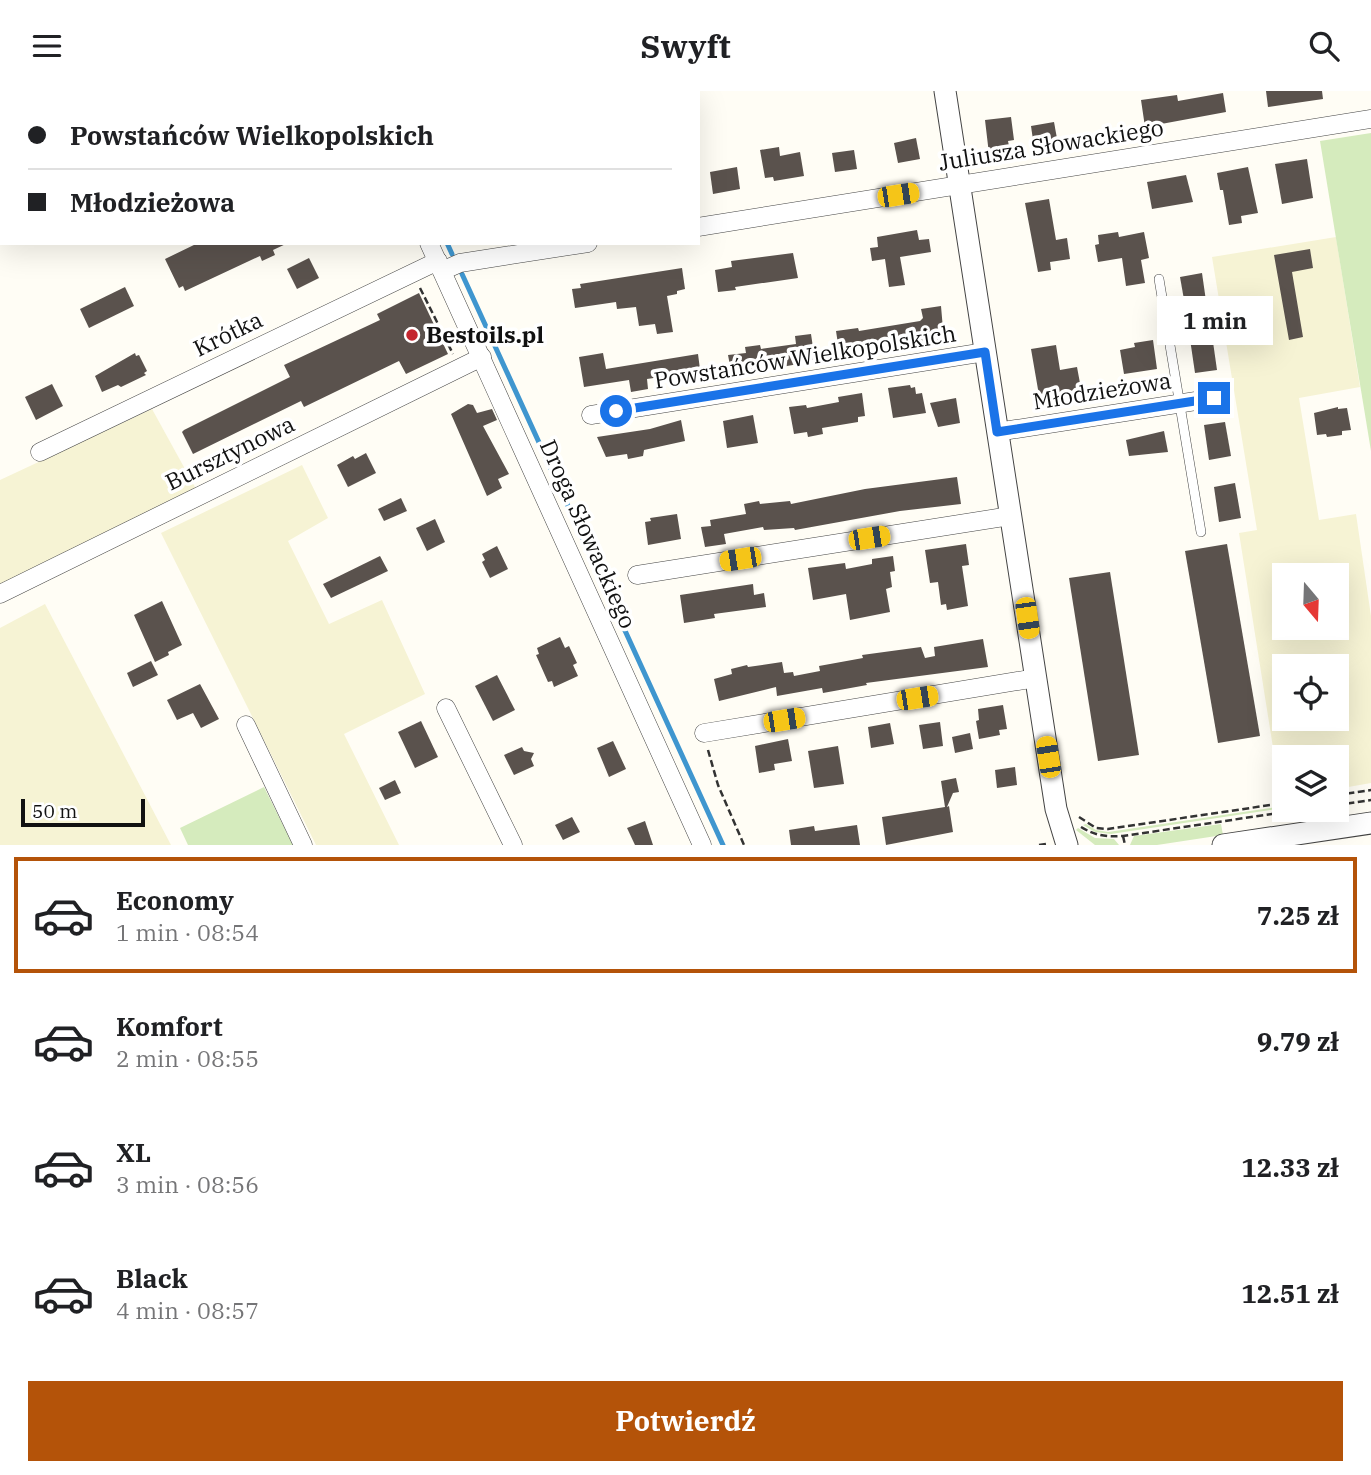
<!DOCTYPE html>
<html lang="pl">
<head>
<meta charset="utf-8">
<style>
  :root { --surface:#fff; --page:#f2f2f2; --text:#202124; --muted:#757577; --line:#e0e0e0; --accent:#b45309 }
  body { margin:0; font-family:"IBM Plex Serif",serif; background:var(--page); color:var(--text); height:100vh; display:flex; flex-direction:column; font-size:26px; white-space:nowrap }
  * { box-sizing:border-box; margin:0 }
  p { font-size:23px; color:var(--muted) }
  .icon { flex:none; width:38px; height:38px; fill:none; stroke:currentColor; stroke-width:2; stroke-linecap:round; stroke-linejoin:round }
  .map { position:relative; height:754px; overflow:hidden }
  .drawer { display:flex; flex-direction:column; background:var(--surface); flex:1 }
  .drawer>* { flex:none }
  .top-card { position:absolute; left:0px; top:0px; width:700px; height:154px; box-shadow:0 7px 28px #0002; display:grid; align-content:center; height:154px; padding:0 28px; background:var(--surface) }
  .needle { width:46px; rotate:161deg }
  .fabs { position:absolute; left:1272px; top:472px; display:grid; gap:14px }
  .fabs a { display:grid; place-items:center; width:77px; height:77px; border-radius:0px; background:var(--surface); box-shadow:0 7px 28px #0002; font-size:35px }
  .scale { position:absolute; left:21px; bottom:18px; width:124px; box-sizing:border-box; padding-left:7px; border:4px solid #111; border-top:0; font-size:19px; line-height:24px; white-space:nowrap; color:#111; -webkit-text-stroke:5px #fff; paint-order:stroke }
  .end { position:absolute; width:32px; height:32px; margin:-16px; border:9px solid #1a73e8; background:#fff; box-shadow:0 0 0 4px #fff }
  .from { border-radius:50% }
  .bubble { position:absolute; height:49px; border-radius:0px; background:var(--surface); box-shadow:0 7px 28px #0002; font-size:23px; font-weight:700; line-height:49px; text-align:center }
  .car { position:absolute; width:21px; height:42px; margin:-21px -10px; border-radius:9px; box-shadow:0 0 5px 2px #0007; background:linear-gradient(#f5c518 24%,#345 0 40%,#f5c518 0 76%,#345 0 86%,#f5c518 0) }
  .top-card b { display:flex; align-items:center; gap:24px; height:66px; font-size:26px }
  .top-card b+b { border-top:2px solid var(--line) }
  .top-card i { width:18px; height:18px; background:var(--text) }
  ul { padding:12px 0 0; list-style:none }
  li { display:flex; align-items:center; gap:21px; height:116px; margin:0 14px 10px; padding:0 14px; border:4px solid transparent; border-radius:0px }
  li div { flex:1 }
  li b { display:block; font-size:26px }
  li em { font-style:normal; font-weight:700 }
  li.on { border-color:var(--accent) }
  li>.icon { width:63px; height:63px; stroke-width:1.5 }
  .primary-button { display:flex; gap:14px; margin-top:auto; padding:14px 28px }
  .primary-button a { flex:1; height:80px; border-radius:0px; background:var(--accent); color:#fff; font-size:28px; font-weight:700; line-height:80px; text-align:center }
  header { display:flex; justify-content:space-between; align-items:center; height:91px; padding:0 28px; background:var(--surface); font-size:32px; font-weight:700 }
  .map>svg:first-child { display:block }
  .farmland { fill:#f6f3d4; fill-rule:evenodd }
  .green { fill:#d5ebbd }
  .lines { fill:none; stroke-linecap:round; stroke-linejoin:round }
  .stream { stroke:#3f96cf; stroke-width:5 }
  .building { fill:#5a524d }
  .service-casing { stroke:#444; stroke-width:10 }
  .minor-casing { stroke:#444; stroke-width:19 }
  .tertiary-casing { stroke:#444; stroke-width:23 }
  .path { stroke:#333; stroke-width:2.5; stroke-dasharray:7 3.5; stroke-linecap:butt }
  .service { stroke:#fff; stroke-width:9 }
  .minor { stroke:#fff; stroke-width:18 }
  .tertiary { stroke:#fff; stroke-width:21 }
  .route { stroke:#1a73e8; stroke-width:9 }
  .poi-dot { fill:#c4262e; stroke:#fff; stroke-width:2.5 }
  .labels { text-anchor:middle; stroke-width:7; stroke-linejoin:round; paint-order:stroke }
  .street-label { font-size:23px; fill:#111; stroke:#fff }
  .poi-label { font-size:23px; font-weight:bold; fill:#111; stroke:#fff; text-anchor:start }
</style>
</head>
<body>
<header><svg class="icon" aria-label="menu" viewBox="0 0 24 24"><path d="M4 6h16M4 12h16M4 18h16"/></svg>Swyft<svg class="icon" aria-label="search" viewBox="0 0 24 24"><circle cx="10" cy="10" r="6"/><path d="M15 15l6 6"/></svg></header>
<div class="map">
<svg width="1371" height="754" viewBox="0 0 1371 754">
  <rect width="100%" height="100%" fill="#fffdf5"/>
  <g class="farmland">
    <path d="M1336,146L1360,296L1299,307L1319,429L1356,423L1371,525V692L1337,698V667H1284V707H1281L1239,442L1257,439L1212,166ZM1284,485H1337V537H1284ZM1284,576H1337V628H1284Z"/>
    <path d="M152,318L196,398L0,495V389Z"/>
    <path d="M302,374L328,427L288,450L329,533L382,509L425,603L344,643L399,754H316L161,442Z"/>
    <path d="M45,513L171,754H0V537Z"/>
  </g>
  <g class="green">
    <path d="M1371,42V360L1320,50Z"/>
    <path d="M264,696L293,754H188L180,737Z"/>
    <path d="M1283,715V717L1111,743L1095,741L1083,734L1086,733L1096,739L1108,741Z"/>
    <path d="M1321,719L1323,729L1300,732L1297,730L1296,722Z"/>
    <path d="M1221,733L1223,744L1157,754H1130L1134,745Z"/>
    <path d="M1078,737L1095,747L1114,748L1119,754H1095L1076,739Z"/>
  </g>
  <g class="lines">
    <g class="stream">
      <path d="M376,0L377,2"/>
      <path d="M447,152L452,163"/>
      <path d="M462,183L723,754"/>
    </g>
  </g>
  <g class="building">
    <path d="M1266,0H1322L1323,8L1268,16Z"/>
    <path d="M1223,2L1226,21L1145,36L1141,9L1177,4L1178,10Z"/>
    <path d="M1011,26L1014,49L1008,50L1010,60L989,63L985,29Z"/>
    <path d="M1054,31L1058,53L1034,56L1031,35Z"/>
    <path d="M916,47L920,68L898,72L894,52Z"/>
    <path d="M779,56L780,65L800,61L804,85L774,90L773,86L765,87L760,59Z"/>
    <path d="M854,59L857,78L835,81L832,62Z"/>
    <path d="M1307,68L1313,107L1282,113L1275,73Z"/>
    <path d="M737,76L740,98L713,103L710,81Z"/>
    <path d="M1248,76L1258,122L1241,125L1242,132L1229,134L1223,99H1220L1217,82Z"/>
    <path d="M1186,84L1193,111L1152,118L1147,91Z"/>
    <path d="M1049,108L1056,149L1067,147L1070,168L1050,171L1051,179L1038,181L1025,112Z"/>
    <path d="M917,139L919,149L929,148L931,161L900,166L905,194L889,196L885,168L872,170L870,157L878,156L877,146Z"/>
    <path d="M1118,141L1119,146L1144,141L1149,167L1141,169L1145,192L1126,195L1122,167L1098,171L1095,154L1099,153L1098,144Z"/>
    <path d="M198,152H288L273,159L275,164L262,170L260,165L185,200L183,195L179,197L165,168Z"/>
    <path d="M1310,158L1313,177L1292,181L1303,246L1289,249L1274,164Z"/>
    <path d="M793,162L798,187L735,196L736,199L718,201L715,179L732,176L731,170Z"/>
    <path d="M309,167L319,187L297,198L287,178Z"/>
    <path d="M682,177L685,198L677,200V203L667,205L673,241L657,243L655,233L639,235L636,216L617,218L616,211L575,217L572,198L581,197L580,193Z"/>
    <path d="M1202,182L1207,217L1186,220L1180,186Z"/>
    <path d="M125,196L134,215L89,237L80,218Z"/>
    <path d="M419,202L448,263L406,283L399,270L304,316L301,310L193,363L182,341L184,339L290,286L284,274L380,229L377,223Z"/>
    <path d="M941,215L944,250L859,265L840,266L836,240L858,237L859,240L920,230L923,227L921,218Z"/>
    <path d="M811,243L815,270L732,285L728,264L746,262L745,256L760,254L761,258L796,253L795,245Z"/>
    <path d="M1212,244L1217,279L1195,282L1190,248Z"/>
    <path d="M1153,249L1157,278L1124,283L1120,259L1135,256L1134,252Z"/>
    <path d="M1056,254L1060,279L1077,276L1082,303L1040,310L1031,258Z"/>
    <path d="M135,262L136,265L139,264L147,280L144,282L146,284L121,296L118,294L102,301L95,285Z"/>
    <path d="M603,262L606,278L698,263L701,286L675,290L674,284L647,288L648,298L631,301L629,289L584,296L579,266Z"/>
    <path d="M52,293L63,315L36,329L25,306Z"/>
    <path d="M910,294L911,297L915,296L916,303L922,302L926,322L893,327L888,297Z"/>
    <path d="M862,302L865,325L858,326V331L822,337L823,343L808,346L807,341L794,343L789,316L806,314L807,317L839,311L838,306Z"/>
    <path d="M956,307L960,332L938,336L930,312Z"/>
    <path d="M468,313L473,314L477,322L492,318L497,329L483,335L509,383L498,388L502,397L487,405L451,323Z"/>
    <path d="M1338,316V318L1347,317L1351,339L1342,340V344L1327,346L1326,343L1317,344L1314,322Z"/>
    <path d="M753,324L758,352L727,357L723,330Z"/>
    <path d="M681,329L685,350L644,359L643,365L628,368L627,363L606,366L597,346L650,338Z"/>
    <path d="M1225,331L1231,365L1209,369L1204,334Z"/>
    <path d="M1164,340L1168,361L1129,365L1126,349Z"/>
    <path d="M366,362L376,382L348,396L337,374L353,365L355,368Z"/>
    <path d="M957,386L961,413L900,420L795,439L794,437L764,439L763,436L724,443L726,453L705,456L701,436L711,435L710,429L746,423L744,413L759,410L760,413L790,410L791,413L865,398Z"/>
    <path d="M1235,392L1241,427L1219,431L1214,396Z"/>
    <path d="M401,407L407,420L384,430L378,418Z"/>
    <path d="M677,423L681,448L648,454L645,431L651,430L650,427Z"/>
    <path d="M435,428L445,451L427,460L416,437Z"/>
    <path d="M966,453L969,474L962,475L968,515L947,519L946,513L941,514L938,491L930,492L925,459Z"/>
    <path d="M1227,453L1260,645L1218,652L1185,460Z"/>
    <path d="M497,455L508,478L490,487L482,471L485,469L482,463Z"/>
    <path d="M380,465L388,480L331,507L323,493Z"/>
    <path d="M893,465L895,480L890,481L892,496L886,498L890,521L850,529L846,503L813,509L808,477L845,472L846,478L872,473V468Z"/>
    <path d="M1110,481L1139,664L1098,670L1069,487Z"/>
    <path d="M753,493L754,504L764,502L766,516L714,523L715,527L684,532L680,504Z"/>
    <path d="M162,510L182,554L168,561L169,564L155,571L134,524Z"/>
    <path d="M560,546L565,557L569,555L577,572L573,574L578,585L554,596L552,590L548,591L536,564L539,563L537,557Z"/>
    <path d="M983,548L988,576L866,592L867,594L823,602L822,597L777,605L776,596L719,610L714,588L732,583L731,578L747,574L748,576L782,571L784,582L793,581L794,585L820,580L819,575L863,567L862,564L921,556L925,567L935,565L934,556Z"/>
    <path d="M151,570L158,584L133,596L127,582Z"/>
    <path d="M497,584L515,619L493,630L475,595Z"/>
    <path d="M200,593L219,628L201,637L193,622L177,629L167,609Z"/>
    <path d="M1003,614L1007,638L999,639L1000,644L979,648L976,630L979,629L978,618Z"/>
    <path d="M421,630L438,666L415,677L398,641Z"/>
    <path d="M940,631L943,655L923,658L919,634Z"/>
    <path d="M890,632L894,653L871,657L868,636Z"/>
    <path d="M970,642L973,658L955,662L952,646Z"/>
    <path d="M788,648L792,670L774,673L775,679L759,682L755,655Z"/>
    <path d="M613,650L626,678L609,686L597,657Z"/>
    <path d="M838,655L844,693L814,697L808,660Z"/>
    <path d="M522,656L524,660L534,662L531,668L534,675L514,684L504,664Z"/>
    <path d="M1015,676L1017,694L997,697L995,679Z"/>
    <path d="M956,687L959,701L953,702L947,716L949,715L953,741L886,754L882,726L945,716L941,690Z"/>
    <path d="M395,689L401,702L385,709L379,697Z"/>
    <path d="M572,726L580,741L563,749L555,734Z"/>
    <path d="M645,730L653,754H635L627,737Z"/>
    <path d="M857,734L860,754H791L789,739L814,735L815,740Z"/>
  </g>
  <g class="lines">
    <defs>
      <path id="service" d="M1159,188L1201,441"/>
      <g id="minor">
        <path d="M359,0L360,2"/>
        <path d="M525,0V2"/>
        <path d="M660,0V2"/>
        <path d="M297,2L301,0"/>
        <path d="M0,134H2"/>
        <path d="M698,136L1371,28"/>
        <path d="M429,152L702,754"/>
        <path d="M442,180L460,172L588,152"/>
        <path d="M591,324L985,261"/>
        <path d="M997,341L1215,307"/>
        <path d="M40,361L438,170"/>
        <path d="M637,484L1010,425"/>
        <path d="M0,503L482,266"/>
        <path d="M446,617L513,754"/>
        <path d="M246,634L303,754"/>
        <path d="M704,642L1036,587"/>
      </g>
      <g id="tertiary">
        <path d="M945,0L1056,718L1067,754"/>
        <path d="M1223,754L1371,732"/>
      </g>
    </defs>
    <use href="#service" class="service-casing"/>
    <use href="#minor" class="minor-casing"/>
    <use href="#tertiary" class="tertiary-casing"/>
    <g class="path">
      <path d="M420,197L453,263"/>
      <path d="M708,659L718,694L744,754"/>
      <path d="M1337,704L1371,699"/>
      <path d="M1337,714L1371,709"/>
      <path d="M1079,726L1096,737L1108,738L1284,712"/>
      <path d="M1081,736C1096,745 1106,746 1123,745L1299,719"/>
      <path d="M1123,745L1125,754"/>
      <path d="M1039,754L1046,753"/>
    </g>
    <use href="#service" class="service"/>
    <use href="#minor" class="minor"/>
    <use href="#tertiary" class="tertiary"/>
  </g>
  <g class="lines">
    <path class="route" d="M616,320L985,261L997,341L1214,307"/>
  </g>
  <circle class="poi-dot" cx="412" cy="244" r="7"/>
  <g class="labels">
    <g class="street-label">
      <text transform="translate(1051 54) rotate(-9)" y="8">Juliusza Słowackiego</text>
      <text transform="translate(228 243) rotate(-26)" y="8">Krótka</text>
      <text transform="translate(805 266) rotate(-9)" y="8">Powstańców Wielkopolskich</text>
      <text transform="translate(1102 300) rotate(-9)" y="8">Młodzieżowa</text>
      <text transform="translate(230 362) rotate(-26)" y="8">Bursztynowa</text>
      <text transform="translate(588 443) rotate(66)" y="8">Droga Słowackiego</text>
    </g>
    <g class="poi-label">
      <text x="426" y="252">Bestoils.pl</text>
    </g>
  </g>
</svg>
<div class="fabs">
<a><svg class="needle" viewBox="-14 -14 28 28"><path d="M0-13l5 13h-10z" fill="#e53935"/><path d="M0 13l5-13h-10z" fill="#757577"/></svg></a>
<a><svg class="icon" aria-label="locate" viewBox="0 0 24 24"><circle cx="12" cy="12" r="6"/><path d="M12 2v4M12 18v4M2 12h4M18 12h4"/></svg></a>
<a><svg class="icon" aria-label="layers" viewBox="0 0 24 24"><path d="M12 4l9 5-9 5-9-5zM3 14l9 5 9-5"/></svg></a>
</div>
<div class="scale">50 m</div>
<i class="end from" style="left:616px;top:320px"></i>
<i class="end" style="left:1214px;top:307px"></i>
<div class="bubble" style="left:1157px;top:205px;width:116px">1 min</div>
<i class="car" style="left:898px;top:104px;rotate:81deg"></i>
<i class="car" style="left:869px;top:447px;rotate:81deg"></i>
<i class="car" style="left:740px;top:468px;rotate:261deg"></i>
<i class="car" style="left:1027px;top:527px;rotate:172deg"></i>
<i class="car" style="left:917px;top:607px;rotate:81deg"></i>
<i class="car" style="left:784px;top:629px;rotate:81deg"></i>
<i class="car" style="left:1048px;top:666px;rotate:351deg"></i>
<div class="top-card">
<b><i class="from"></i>Powstańców Wielkopolskich</b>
<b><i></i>Młodzieżowa</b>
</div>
</div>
<section class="drawer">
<ul>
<li class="on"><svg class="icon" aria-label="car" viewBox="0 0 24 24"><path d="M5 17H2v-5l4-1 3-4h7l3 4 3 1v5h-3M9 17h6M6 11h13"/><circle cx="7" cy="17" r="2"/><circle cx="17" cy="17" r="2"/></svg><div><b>Economy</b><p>1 min · 08:54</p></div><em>7.25 zł</em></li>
<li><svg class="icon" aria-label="car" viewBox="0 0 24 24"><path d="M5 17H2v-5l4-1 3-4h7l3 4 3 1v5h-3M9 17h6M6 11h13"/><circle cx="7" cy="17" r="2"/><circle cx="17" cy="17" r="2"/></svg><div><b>Komfort</b><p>2 min · 08:55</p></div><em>9.79 zł</em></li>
<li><svg class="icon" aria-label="car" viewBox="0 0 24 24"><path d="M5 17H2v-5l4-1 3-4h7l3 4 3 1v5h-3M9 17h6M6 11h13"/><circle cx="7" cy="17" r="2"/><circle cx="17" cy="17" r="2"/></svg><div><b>XL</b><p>3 min · 08:56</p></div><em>12.33 zł</em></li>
<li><svg class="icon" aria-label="car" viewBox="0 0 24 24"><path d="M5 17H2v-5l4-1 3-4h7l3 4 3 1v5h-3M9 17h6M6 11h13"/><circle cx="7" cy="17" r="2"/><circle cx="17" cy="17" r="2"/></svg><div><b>Black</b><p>4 min · 08:57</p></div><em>12.51 zł</em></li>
</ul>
<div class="primary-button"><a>Potwierdź</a></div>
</section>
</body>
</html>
